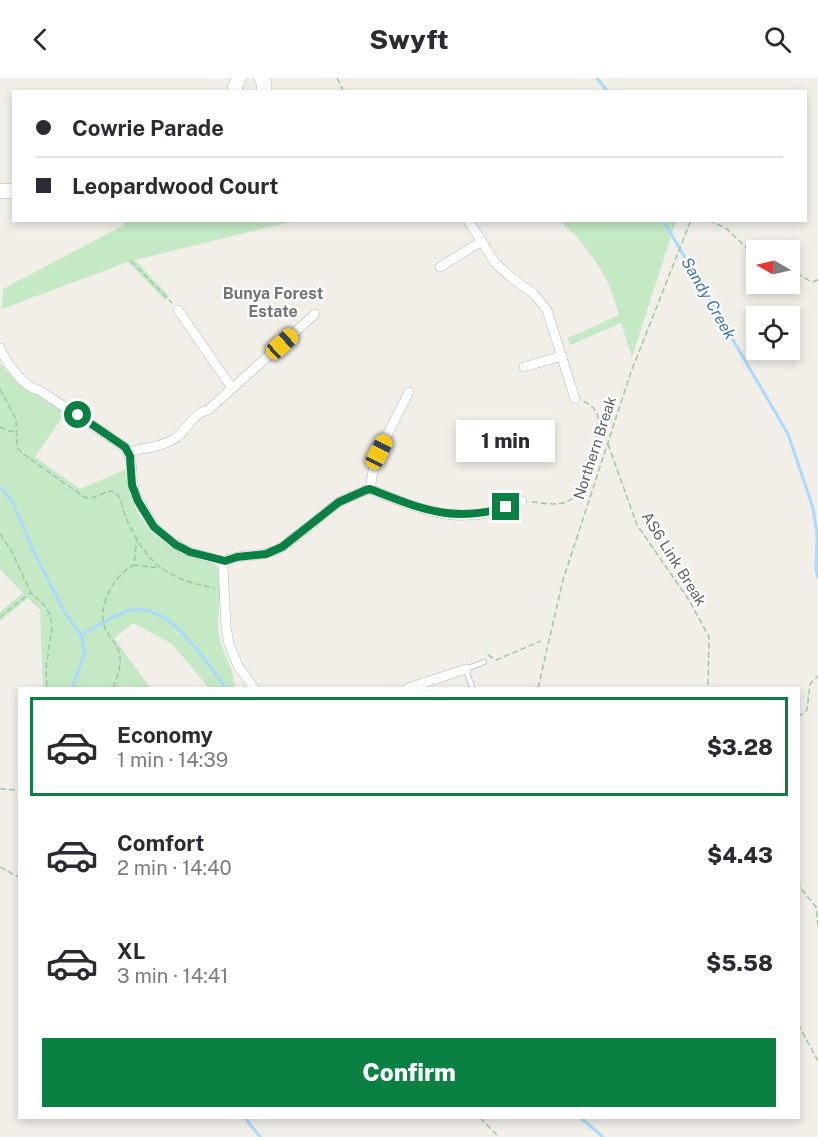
<!DOCTYPE html>
<html lang="en">
<head>
<meta charset="utf-8">
<style>
  :root { --surface:#fff; --page:#f2f2f3; --text:#2b2b33; --muted:#7c7c81; --line:#e1e1e2; --accent:#0b8043 }
  body { margin:0; font-family:"Public Sans",sans-serif; background:var(--page); color:var(--text); height:100vh; display:flex; flex-direction:column; font-size:22px; white-space:nowrap }
  * { box-sizing:border-box; margin:0 }
  p { font-size:20px; color:var(--muted) }
  .icon { flex:none; width:33px; height:33px; fill:none; stroke:currentColor; stroke-width:2; stroke-linecap:round; stroke-linejoin:round }
  .map { position:relative; flex:1; overflow:hidden }
  .side { position:absolute; left:18px; top:609px; width:782px; height:432px; display:flex; flex-direction:column; background:var(--surface); border-radius:0px; box-shadow:0 3px 9px #0003 }
  .side>* { flex:none }
  .top-card { position:absolute; left:12px; top:12px; width:795px; height:132px; border-radius:0px; box-shadow:0 3px 9px #0003; display:grid; align-content:center; height:132px; padding:0 24px; background:var(--surface) }
  .needle { width:39px; rotate:279deg }
  .fabs { position:absolute; left:746px; top:162px; display:grid; gap:12px }
  .fabs a { display:grid; place-items:center; width:54px; height:54px; border-radius:0px; background:var(--surface); box-shadow:0 3px 9px #0003; font-size:30px }
  .end { position:absolute; width:27px; height:27px; margin:-14px; border:8px solid #0b8043; background:#fff; box-shadow:0 0 0 3px #fff }
  .from { border-radius:50% }
  .bubble { position:absolute; height:42px; border-radius:0px; background:var(--surface); box-shadow:0 3px 9px #0003; font-size:20px; font-weight:800; line-height:42px; text-align:center }
  .car { position:absolute; width:18px; height:36px; margin:-18px -9px; border-radius:8px; box-shadow:0 0 4px 2px #0007; background:linear-gradient(#f5c518 24%,#345 0 40%,#f5c518 0 76%,#345 0 86%,#f5c518 0) }
  .top-card b { display:flex; align-items:center; gap:21px; height:57px; font-size:22px }
  .top-card b+b { border-top:2px solid var(--line) }
  .top-card i { width:15px; height:15px; background:var(--text) }
  ul { padding:10px 0 0; list-style:none }
  li { display:flex; align-items:center; gap:18px; height:99px; margin:0 12px 9px; padding:0 12px; border:3px solid transparent; border-radius:0px }
  li div { flex:1 }
  li b { display:block; font-size:22px }
  li em { font-style:normal; font-weight:800 }
  li.active { border-color:var(--accent) }
  li>.icon { width:54px; height:54px; stroke-width:1.5 }
  .button { display:flex; gap:12px; margin-top:auto; padding:12px 24px }
  .button a { flex:1; height:69px; border-radius:0px; background:var(--accent); color:#fff; font-size:24px; font-weight:800; line-height:69px; text-align:center }
  header { display:flex; justify-content:space-between; align-items:center; height:78px; padding:0 24px; background:var(--surface); font-size:27px; font-weight:800 }
  .map>svg:first-child { display:block }
  .green { fill:#c5e8c5 }
  .lines { fill:none; stroke-linecap:round; stroke-linejoin:round }
  .stream { stroke:#aadaff; stroke-width:3 }
  .lane-casing { stroke:#b5b8bc; stroke-width:6 }
  .street-casing { stroke:#b5b8bc; stroke-width:10 }
  .secondary-casing { stroke:#b6babf; stroke-width:15 }
  .path { stroke:#9cc7a9; stroke-width:1.5; stroke-dasharray:6 3; stroke-linecap:butt }
  .lane { stroke:#fff; stroke-width:4.5 }
  .street { stroke:#fff; stroke-width:9 }
  .secondary { stroke:#fff; stroke-width:14 }
  .route { stroke:#0b8043; stroke-width:8 }
  .labels { text-anchor:middle; stroke-width:4.5; stroke-linejoin:round; paint-order:stroke }
  .street-label { font-size:15px; fill:#5f6368; stroke:#fff }
  .neighbourhood-label { font-size:16px; font-weight:bold; fill:#70757a; stroke:#fff }
  .water-label { font-size:16px; font-style:italic; fill:#4174aa; stroke:#fff }
</style>
</head>
<body>
<header><svg class="icon" aria-label="back" viewBox="0 0 24 24"><path d="M15 5l-7 7 7 7"/></svg>Swyft<svg class="icon" aria-label="search" viewBox="0 0 24 24"><circle cx="10" cy="10" r="6"/><path d="M15 15l6 6"/></svg></header>
<div class="map">
<svg width="818" height="1059" viewBox="0 0 818 1059">
  <rect width="100%" height="100%" fill="#f1efe8"/>
  <g class="green">
    <path d="M123,143H294L135,182L169,218L165,222L128,184L2,231L3,211L124,147Z"/>
    <path d="M560,143H676L632,279L621,245L570,267L568,260L619,237C616,229 614,219 610,210C601,187 579,159 560,143Z"/>
    <path d="M0,285L18,305L65,335L35,379L80,411L126,391C128,421 143,456 173,469C186,475 205,478 216,488C226,505 215,537 219,557C221,575 237,594 234,610H209L172,566L133,545L114,560L150,610H43L40,532L28,520L0,543V534L23,515L0,491Z"/>
  </g>
  <g class="lines">
    <g class="stream">
      <path d="M597,0L608,14"/>
      <path d="M663,142L788,356L813,430L817,457L816,492L818,500"/>
      <path d="M0,409L11,421L35,476L65,535L81,557L85,574L72,610"/>
      <path d="M81,557C96,549 112,538 128,533C170,521 205,584 226,610"/>
      <path d="M245,1040L260,1059"/>
      <path d="M581,1040L603,1059"/>
    </g>
    <defs>
      <path id="lane" d="M472,609L466,591L484,584"/>
      <g id="street">
        <path d="M468,142L496,186L513,201L533,215L547,232L575,321"/>
        <path d="M440,189L482,163"/>
        <path d="M178,232L232,310"/>
        <path d="M0,270C6,284 25,311 39,312L125,369L131,383L134,414L154,449L172,464L183,471L217,482L225,483L223,489L226,548L229,566L238,588L254,610"/>
        <path d="M524,289L562,278"/>
        <path d="M128,374C144,370 162,369 176,360C188,351 194,334 208,332L315,236"/>
        <path d="M370,411L375,381L409,314"/>
        <path d="M225,483C245,474 262,481 282,469L339,424L366,412L370,411C408,426 445,444 487,435C499,432 511,427 522,423"/>
        <path d="M408,610L466,591"/>
      </g>
      <g id="secondary">
        <path d="M261,0L264,5V14"/>
        <path d="M236,14L235,9L239,0"/>
        <path d="M0,113H14"/>
      </g>
    </defs>
    <use href="#lane" class="lane-casing"/>
    <use href="#street" class="street-casing"/>
    <use href="#secondary" class="secondary-casing"/>
    <g class="path">
      <path d="M337,0L344,14"/>
      <path d="M709,142L727,151L756,179"/>
      <path d="M131,183L172,225"/>
      <path d="M789,191L812,204L818,202"/>
      <path d="M0,311L16,341L17,369L22,375L84,419C97,423 106,410 114,414C121,417 122,429 124,435C144,483 164,501 215,510"/>
      <path d="M0,349L8,353L16,354"/>
      <path d="M608,366L637,447L689,522L709,559L708,610"/>
      <path d="M532,424C547,425 564,430 575,418C581,405 601,352 598,340C597,332 591,327 583,323"/>
      <path d="M0,456L11,472L31,515L44,527L50,537L52,549L46,590L47,610"/>
      <path d="M137,459L134,487L160,490"/>
      <path d="M0,539L30,515"/>
      <path d="M488,577L496,582L541,563"/>
      <path d="M113,610C117,600 121,590 120,579C119,566 109,561 105,550C97,529 113,497 134,487"/>
      <path d="M538,610L563,502L631,294L691,142"/>
      <path d="M798,639L807,632L810,606L818,598"/>
      <path d="M0,711L20,712"/>
      <path d="M0,789L20,800"/>
      <path d="M798,803L802,812L816,829L818,848"/>
      <path d="M798,946L818,983"/>
      <path d="M480,1040L499,1059"/>
    </g>
    <use href="#lane" class="lane"/>
    <use href="#street" class="street"/>
    <use href="#secondary" class="secondary"/>
  </g>
  <g class="lines">
    <path class="route" d="M78,337L125,369L130,378L132,407L138,423L154,449L176,467L190,474L225,483L237,479L266,476L282,469L339,424L366,412L370,411C419,430 453,446 506,429"/>
  </g>
  <g class="labels">
    <g class="street-label">
      <text transform="translate(595 370) rotate(-72)" y="5">Northern Break</text>
      <text transform="translate(674 481) rotate(58)" y="5">AS6 Link Break</text>
    </g>
    <g class="neighbourhood-label">
      <text x="273" y="221">Bunya Forest<tspan x="273" dy="18">Estate</tspan></text>
    </g>
    <g class="water-label">
      <text transform="translate(709 220) rotate(60)" y="6">Sandy Creek</text>
    </g>
  </g>
</svg>
<div class="fabs">
<a><svg class="needle" viewBox="-14 -14 28 28"><path d="M0-13l5 13h-10z" fill="#e53935"/><path d="M0 13l5-13h-10z" fill="#7c7c81"/></svg></a>
<a><svg class="icon" aria-label="locate" viewBox="0 0 24 24"><circle cx="12" cy="12" r="6"/><path d="M12 2v4M12 18v4M2 12h4M18 12h4"/></svg></a>
</div>
<i class="end from" style="left:78px;top:337px"></i>
<i class="end" style="left:506px;top:429px"></i>
<div class="bubble" style="left:456px;top:342px;width:99px">1 min</div>
<i class="car" style="left:282px;top:266px;rotate:48deg"></i>
<i class="car" style="left:379px;top:374px;rotate:27deg"></i>
<div class="top-card">
<b><i class="from"></i>Cowrie Parade</b>
<b><i></i>Leopardwood Court</b>
</div>
<section class="side">
<ul>
<li class="active"><svg class="icon" aria-label="car" viewBox="0 0 24 24"><path d="M5 17H2v-5l4-1 3-4h7l3 4 3 1v5h-3M9 17h6M6 11h13"/><circle cx="7" cy="17" r="2"/><circle cx="17" cy="17" r="2"/></svg><div><b>Economy</b><p>1 min · 14:39</p></div><em>$3.28</em></li>
<li><svg class="icon" aria-label="car" viewBox="0 0 24 24"><path d="M5 17H2v-5l4-1 3-4h7l3 4 3 1v5h-3M9 17h6M6 11h13"/><circle cx="7" cy="17" r="2"/><circle cx="17" cy="17" r="2"/></svg><div><b>Comfort</b><p>2 min · 14:40</p></div><em>$4.43</em></li>
<li><svg class="icon" aria-label="car" viewBox="0 0 24 24"><path d="M5 17H2v-5l4-1 3-4h7l3 4 3 1v5h-3M9 17h6M6 11h13"/><circle cx="7" cy="17" r="2"/><circle cx="17" cy="17" r="2"/></svg><div><b>XL</b><p>3 min · 14:41</p></div><em>$5.58</em></li>
</ul>
<div class="button"><a>Confirm</a></div>
</section>
</div>
</body>
</html>
